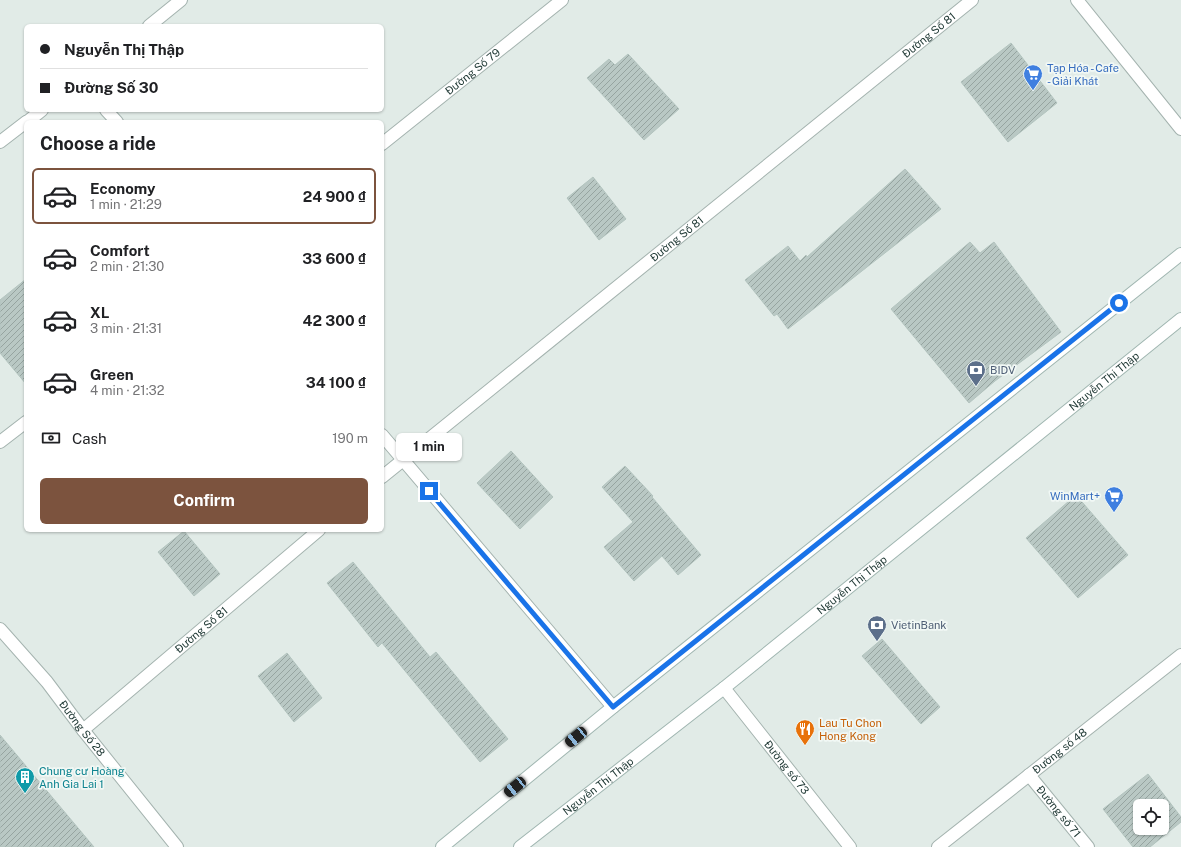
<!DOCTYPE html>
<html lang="en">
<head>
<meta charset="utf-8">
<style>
  :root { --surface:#fff; --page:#f6f6f6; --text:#202124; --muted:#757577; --line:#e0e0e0; --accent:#7c533e }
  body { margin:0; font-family:"Public Sans",sans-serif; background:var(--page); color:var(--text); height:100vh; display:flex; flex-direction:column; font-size:15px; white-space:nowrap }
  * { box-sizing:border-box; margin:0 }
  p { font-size:13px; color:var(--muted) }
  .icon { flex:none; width:22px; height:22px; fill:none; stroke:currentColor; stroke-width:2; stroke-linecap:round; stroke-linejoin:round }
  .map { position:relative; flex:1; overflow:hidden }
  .sheet { position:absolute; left:24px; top:120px; width:360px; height:412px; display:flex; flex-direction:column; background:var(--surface); border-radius:6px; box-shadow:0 1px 3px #0004 }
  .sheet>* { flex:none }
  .top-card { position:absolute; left:24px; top:24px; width:360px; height:88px; border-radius:6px; box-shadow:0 1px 3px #0004; display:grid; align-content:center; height:88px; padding:0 16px; background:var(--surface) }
  .buttons { position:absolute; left:1133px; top:799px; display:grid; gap:8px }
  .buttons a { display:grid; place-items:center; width:36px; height:36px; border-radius:6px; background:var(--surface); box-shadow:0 1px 3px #0004; font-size:20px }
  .end { position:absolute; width:18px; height:18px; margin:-9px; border:5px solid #1a73e8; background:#fff; box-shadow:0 0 0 2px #fff }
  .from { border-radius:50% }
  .bubble { position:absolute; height:28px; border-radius:6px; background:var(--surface); box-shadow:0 1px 3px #0004; font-size:13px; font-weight:700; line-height:28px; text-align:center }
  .car { position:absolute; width:12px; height:24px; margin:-12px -6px; border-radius:5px; box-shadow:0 0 3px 1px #0007; background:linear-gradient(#222 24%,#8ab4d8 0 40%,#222 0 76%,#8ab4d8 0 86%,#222 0) }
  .top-card b { display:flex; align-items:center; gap:14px; height:38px; font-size:15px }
  .top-card b+b { border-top:1px solid var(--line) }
  .top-card i { width:10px; height:10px; background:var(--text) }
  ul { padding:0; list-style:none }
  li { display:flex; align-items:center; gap:12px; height:56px; margin:0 8px 6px; padding:0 8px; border:2px solid transparent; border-radius:6px }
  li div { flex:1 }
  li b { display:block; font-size:15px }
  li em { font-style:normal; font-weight:700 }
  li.current { border-color:var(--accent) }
  li>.icon { width:36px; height:36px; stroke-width:1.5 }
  h2 { padding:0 16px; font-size:18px; line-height:48px }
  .pay { display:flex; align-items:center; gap:10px; height:44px; padding:0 16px; font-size:15px }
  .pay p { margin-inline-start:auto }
  .primary-button { display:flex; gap:8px; margin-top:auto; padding:8px 16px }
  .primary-button a { flex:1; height:46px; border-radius:6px; background:var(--accent); color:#fff; font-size:16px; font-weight:700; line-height:46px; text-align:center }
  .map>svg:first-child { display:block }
  .building { fill:url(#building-hatch); stroke:#b3c4bf; fill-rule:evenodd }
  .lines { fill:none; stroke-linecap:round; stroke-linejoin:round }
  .minor-casing { stroke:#a4b3af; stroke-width:14 }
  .secondary-casing { stroke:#a0b6b1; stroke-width:14 }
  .minor { stroke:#fff; stroke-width:12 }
  .secondary { stroke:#fff; stroke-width:12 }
  .route { stroke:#1a73e8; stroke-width:5 }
  .labels { text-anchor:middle; stroke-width:3.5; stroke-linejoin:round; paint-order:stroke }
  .street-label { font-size:11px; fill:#223b37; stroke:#f1f8f5 }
  .shop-label { font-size:11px; fill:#366cbe; stroke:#f1f8f5; text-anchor:start }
  .service-label { font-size:11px; fill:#4e5e75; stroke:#f1f8f5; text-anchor:start }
  .food-label { font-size:11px; fill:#c56008; stroke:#f1f8f5; text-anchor:start }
  .culture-label { font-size:11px; fill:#0d838f; stroke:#f1f8f5; text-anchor:start }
</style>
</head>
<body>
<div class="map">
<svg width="1181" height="847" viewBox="0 0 1181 847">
  <defs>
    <pattern id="building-hatch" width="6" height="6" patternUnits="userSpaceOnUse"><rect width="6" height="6" fill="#b9c8c4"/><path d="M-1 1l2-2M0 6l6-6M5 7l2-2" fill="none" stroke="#96a4a0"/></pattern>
  </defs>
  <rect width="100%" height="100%" fill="#e1ebe7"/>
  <g class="building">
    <path d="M1011,43L1057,103L1008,142L961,82Z"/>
    <path d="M628,54L679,109L644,140L587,78L609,59L615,65Z"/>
    <path d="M905,169L941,209L788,329L777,314L774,316L745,280L788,246L800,261L806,255L807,257Z"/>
    <path d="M593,177L626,219L599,240L567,198Z"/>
    <path d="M970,242L980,253L994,242L1061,332L995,381L969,403L891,309Z"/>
    <path d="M26,279V384L0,353V300Z"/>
    <path d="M511,451L553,497L520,529L477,483Z"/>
    <path d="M625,466L653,496L652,497L701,555L678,575L662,556L634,581L604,547L633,522L602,487Z"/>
    <path d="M1076,495L1128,555L1078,598L1026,538Z"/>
    <path d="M184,531L220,574L194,596L158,552Z"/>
    <path d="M353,562L430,657L436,652L508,739L480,762L382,643L378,647L327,583Z"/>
    <path d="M882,639L940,707L921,724L862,656Z"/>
    <path d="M287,653L322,698L294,722L258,676Z"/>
    <path d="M0,735L94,847H0Z"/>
    <path d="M1148,774L1181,817V822L1150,847H1133L1103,809ZM1140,806H1162V828H1140Z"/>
  </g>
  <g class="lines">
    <defs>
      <g id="minor">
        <path d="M1077,0L1181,129"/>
        <path d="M149,26L181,0"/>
        <path d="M106,110L117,122"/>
        <path d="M27,122L42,110"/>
        <path d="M0,142L26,122"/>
        <path id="s1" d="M382,144L562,0"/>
        <path d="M382,435L613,707"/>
        <path d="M0,442L26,422"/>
        <path id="s2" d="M382,477L972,0"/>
        <path id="s3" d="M0,629L47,682L83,730L177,847"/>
        <path id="s4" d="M724,688L850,847"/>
        <path id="s5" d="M83,730L319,530"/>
        <path id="s6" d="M1029,775L1088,847"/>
        <path id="s7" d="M938,847L1181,655"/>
      </g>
      <g id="secondary">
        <path d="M442,847L613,707L1181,254"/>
        <path id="s8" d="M520,847L724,688L1181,319"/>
      </g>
    </defs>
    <use href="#minor" class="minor-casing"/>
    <use href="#secondary" class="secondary-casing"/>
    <use href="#minor" class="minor"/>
    <use href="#secondary" class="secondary"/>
  </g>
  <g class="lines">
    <path class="route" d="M429,491L613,707L1119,303"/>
  </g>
  <defs>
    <symbol id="supermarket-pin" viewBox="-11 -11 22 30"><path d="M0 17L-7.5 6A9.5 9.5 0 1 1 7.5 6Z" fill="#3f7fe0" stroke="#f1f8f5"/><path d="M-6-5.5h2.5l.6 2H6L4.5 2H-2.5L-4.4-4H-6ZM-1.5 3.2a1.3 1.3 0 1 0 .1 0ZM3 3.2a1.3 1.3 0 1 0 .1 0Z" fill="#fff"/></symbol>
    <symbol id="bank-pin" viewBox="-11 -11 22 30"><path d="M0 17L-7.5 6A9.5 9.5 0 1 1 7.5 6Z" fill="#5c6f8a" stroke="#f1f8f5"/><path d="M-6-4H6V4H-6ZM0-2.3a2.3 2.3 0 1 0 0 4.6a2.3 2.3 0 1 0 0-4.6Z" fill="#fff"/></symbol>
    <symbol id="restaurant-pin" viewBox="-11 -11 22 30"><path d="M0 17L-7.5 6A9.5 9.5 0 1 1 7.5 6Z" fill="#e8710a" stroke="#f1f8f5"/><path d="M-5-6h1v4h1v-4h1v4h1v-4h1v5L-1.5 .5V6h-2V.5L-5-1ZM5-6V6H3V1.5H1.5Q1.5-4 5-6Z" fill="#fff"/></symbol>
    <symbol id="building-pin" viewBox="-11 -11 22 30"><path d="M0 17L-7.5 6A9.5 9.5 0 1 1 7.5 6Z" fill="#0f9aa8" stroke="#f1f8f5"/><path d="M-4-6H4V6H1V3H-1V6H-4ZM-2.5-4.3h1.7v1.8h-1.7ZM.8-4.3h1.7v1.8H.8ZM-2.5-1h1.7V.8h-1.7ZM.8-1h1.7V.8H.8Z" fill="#fff"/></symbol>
  </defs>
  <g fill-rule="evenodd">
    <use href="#supermarket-pin" x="1022" y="63" width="22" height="30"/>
    <use href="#bank-pin" x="965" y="359" width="22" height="30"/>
    <use href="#supermarket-pin" x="1103" y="485" width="22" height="30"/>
    <use href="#bank-pin" x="866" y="614" width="22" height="30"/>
    <use href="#restaurant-pin" x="794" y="718" width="22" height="30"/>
    <use href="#building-pin" x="14" y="766" width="22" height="30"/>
  </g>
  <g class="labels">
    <g class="street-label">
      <text dy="4" stroke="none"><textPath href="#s2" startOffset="703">Đường Số 81</textPath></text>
      <text dy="4" stroke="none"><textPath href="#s1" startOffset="116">Đường Số 79</textPath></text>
      <text dy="4" stroke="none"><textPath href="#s2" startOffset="379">Đường Số 81</textPath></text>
      <text dy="4" stroke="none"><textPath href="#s8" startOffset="747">Nguyễn Thị Thập</textPath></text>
      <text dy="4" stroke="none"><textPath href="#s8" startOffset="423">Nguyễn Thị Thập</textPath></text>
      <text dy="4" stroke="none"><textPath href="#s5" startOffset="155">Đường Số 81</textPath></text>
      <text dy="4" stroke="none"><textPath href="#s3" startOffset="129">Đường Số 28</textPath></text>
      <text dy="4" stroke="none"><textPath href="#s7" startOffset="155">Đường số 48</textPath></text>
      <text dy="4" stroke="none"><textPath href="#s4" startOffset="101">Đường số 73</textPath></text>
      <text dy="4" stroke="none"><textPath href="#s8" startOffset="99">Nguyễn Thị Thập</textPath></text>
      <text dy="4" stroke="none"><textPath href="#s6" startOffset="47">Đường số 71</textPath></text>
    </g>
    <g class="shop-label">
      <text x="1047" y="72">Tạp Hóa - Cafe<tspan x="1047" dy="13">- Giải Khát</tspan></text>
      <text x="1100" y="500" text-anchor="end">WinMart+</text>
    </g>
    <g class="service-label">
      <text x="990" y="374">BIDV</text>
      <text x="891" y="629">VietinBank</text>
    </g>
    <g class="food-label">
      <text x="819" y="727">Lau Tu Chon<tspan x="819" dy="13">Hong Kong</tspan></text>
    </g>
    <g class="culture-label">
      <text x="39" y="775">Chung cư Hoàng<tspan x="39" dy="13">Anh Gia Lai 1</tspan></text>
    </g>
  </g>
</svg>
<div class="buttons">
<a><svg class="icon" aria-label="locate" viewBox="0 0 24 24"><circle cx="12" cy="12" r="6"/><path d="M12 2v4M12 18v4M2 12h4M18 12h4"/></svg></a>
</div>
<i class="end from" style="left:1119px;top:303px"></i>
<i class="end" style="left:429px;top:491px"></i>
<div class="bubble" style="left:396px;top:433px;width:66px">1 min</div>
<i class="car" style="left:576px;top:737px;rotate:231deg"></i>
<i class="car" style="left:515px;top:787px;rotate:231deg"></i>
<div class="top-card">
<b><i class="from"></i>Nguyễn Thị Thập</b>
<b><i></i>Đường Số 30</b>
</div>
<section class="sheet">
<h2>Choose a ride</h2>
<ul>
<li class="current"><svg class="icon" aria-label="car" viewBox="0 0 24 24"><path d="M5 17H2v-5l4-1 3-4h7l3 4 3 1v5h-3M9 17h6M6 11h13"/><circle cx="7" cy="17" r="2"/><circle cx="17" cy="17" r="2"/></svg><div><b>Economy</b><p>1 min · 21:29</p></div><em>24 900 ₫</em></li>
<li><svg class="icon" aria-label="car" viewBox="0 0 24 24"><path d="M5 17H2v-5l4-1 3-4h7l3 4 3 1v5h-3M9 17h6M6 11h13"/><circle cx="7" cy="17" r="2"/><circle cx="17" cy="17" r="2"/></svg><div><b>Comfort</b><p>2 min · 21:30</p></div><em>33 600 ₫</em></li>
<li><svg class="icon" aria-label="car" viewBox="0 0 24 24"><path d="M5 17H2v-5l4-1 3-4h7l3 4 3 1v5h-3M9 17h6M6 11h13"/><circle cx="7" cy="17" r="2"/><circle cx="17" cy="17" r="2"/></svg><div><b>XL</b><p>3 min · 21:31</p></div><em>42 300 ₫</em></li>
<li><svg class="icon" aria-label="car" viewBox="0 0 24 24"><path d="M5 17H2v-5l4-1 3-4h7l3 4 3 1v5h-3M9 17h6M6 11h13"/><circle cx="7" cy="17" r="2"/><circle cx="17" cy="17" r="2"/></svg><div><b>Green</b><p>4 min · 21:32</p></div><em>34 100 ₫</em></li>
</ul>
<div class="pay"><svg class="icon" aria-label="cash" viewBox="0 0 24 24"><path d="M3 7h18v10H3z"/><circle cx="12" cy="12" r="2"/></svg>Cash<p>190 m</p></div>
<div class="primary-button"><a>Confirm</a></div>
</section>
</div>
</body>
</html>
